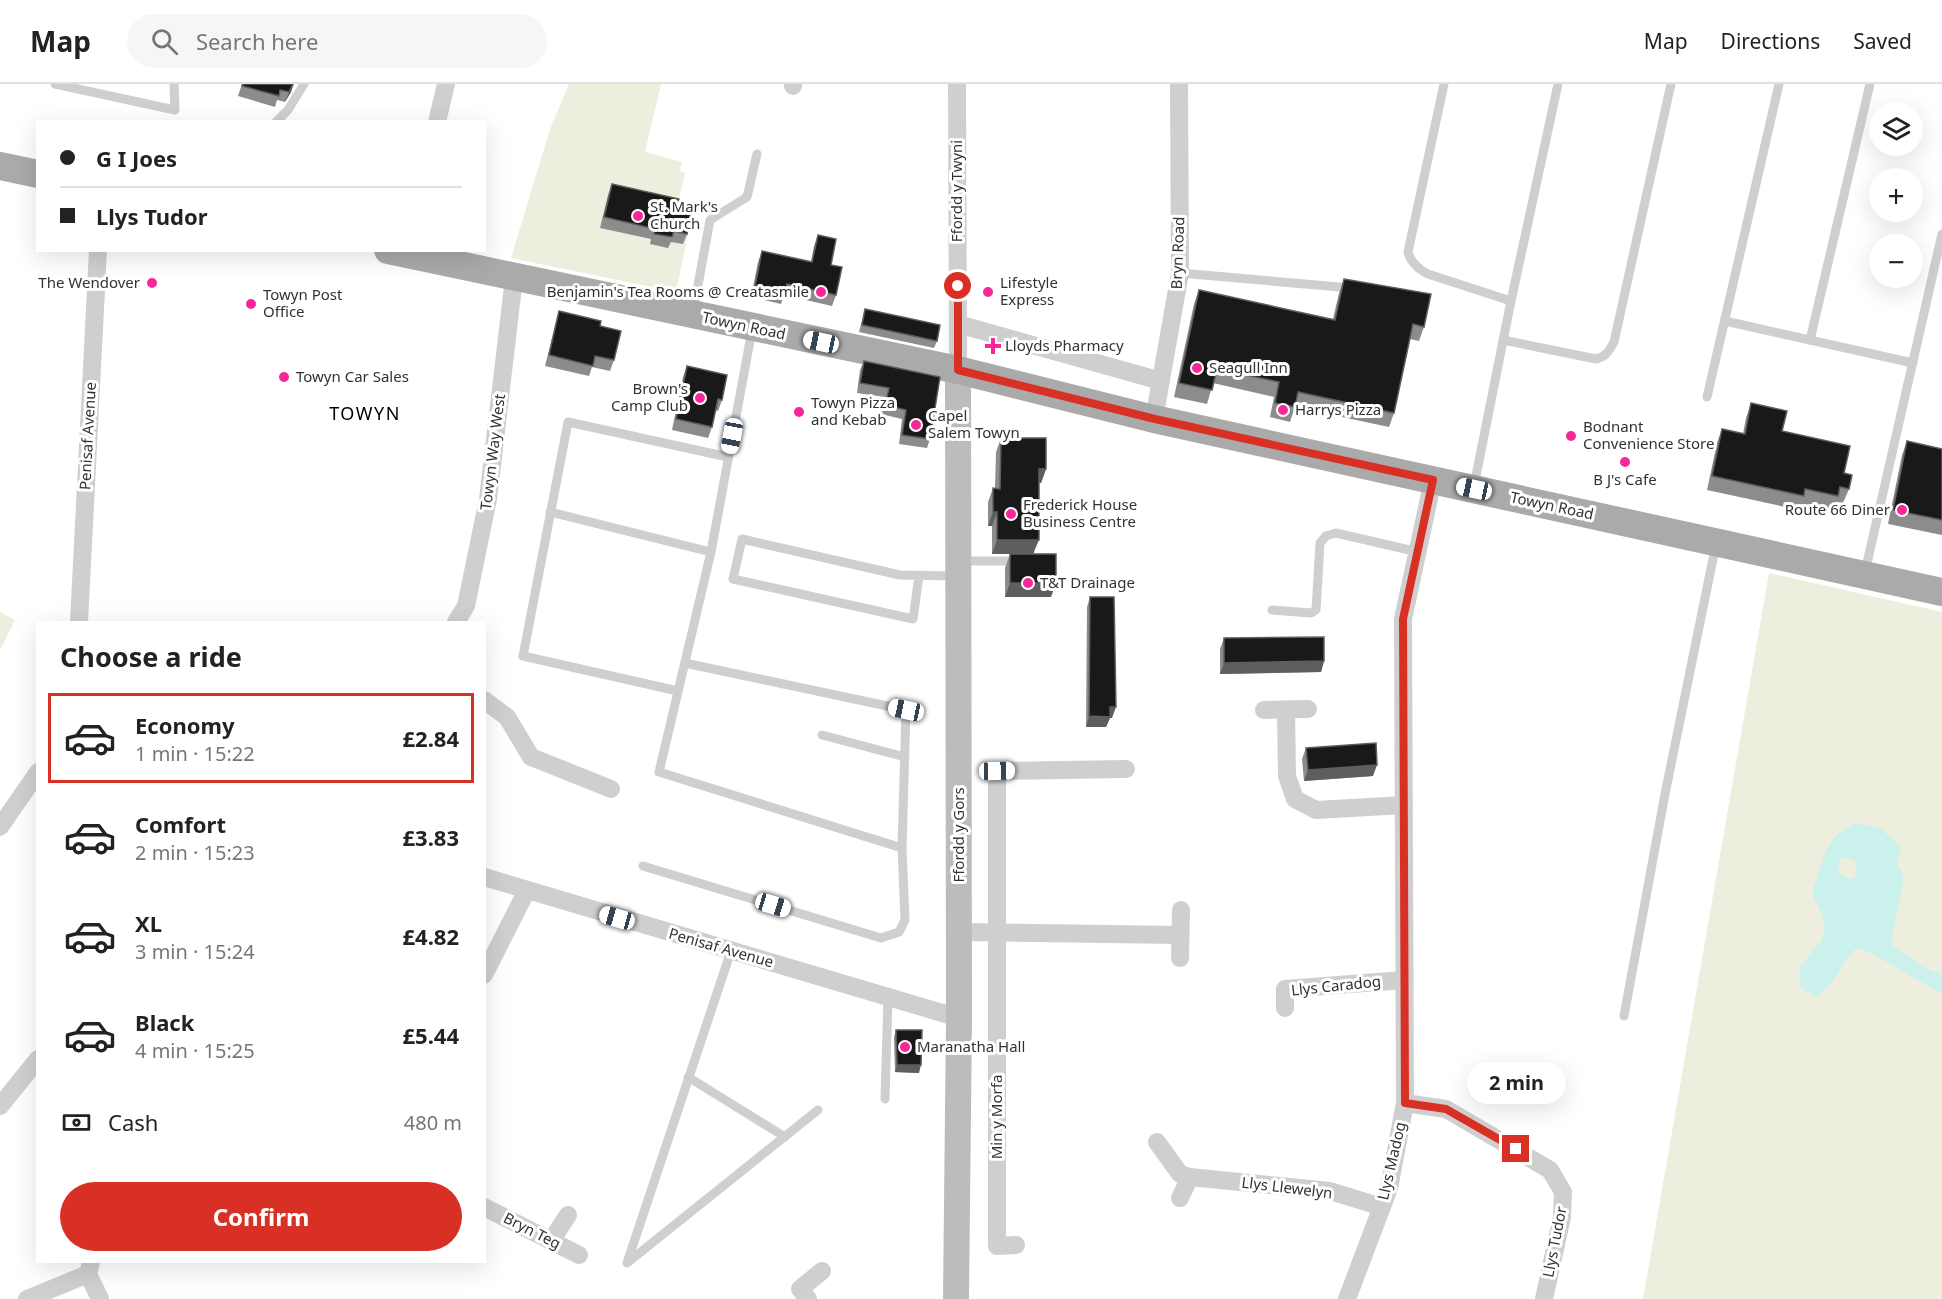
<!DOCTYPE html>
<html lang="en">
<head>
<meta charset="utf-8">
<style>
  :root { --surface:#fff; --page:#f6f6f6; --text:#222; --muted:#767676; --line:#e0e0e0; --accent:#d93025 }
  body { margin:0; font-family:"Noto Sans",sans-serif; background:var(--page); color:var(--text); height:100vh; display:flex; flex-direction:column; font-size:22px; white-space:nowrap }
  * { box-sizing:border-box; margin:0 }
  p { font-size:20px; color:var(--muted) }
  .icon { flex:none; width:33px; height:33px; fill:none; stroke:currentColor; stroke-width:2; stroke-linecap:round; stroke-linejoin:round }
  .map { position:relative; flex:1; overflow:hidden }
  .sheet { position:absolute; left:36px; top:537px; width:450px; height:642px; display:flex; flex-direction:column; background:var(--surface); border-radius:0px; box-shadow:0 6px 24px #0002 }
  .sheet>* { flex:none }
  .top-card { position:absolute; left:36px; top:36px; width:450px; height:132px; border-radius:0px; box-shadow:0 6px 24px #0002; display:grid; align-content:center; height:132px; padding:0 24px; background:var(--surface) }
  .tools { position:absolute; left:1869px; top:18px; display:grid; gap:12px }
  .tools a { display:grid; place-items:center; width:54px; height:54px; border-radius:50%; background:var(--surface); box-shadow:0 6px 24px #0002; font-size:30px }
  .end { position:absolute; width:27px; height:27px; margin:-14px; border:8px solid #d93025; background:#fff; box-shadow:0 0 0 3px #fff }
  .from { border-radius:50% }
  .bubble { position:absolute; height:42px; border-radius:21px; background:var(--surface); box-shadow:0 6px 24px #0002; font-size:20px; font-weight:700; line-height:42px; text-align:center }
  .car { position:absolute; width:18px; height:36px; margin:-18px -9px; border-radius:8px; box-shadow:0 0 4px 2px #0007; background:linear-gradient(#fff 24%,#345 0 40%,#fff 0 76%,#345 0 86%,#fff 0) }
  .top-card b { display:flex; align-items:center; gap:21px; height:57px; font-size:22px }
  .top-card b+b { border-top:2px solid var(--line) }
  .top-card i { width:15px; height:15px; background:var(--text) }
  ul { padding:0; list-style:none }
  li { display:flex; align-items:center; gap:18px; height:90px; margin:0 12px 9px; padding:0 12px; border:3px solid transparent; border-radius:0px }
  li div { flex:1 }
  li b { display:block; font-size:22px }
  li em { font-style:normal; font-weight:700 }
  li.on { border-color:var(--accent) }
  li>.icon { width:54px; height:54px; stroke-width:1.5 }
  h2 { padding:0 24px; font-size:27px; line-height:72px }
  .pay { display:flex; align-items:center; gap:15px; height:66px; padding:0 24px; font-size:22px }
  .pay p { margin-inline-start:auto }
  .cta { display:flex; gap:12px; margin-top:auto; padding:12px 24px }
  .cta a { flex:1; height:69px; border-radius:36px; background:var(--accent); color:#fff; font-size:24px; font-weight:700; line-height:69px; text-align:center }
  header { display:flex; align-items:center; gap:36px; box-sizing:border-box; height:84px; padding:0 30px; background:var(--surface); border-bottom:2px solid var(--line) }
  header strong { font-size:28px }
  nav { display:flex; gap:33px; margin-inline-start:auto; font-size:21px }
  .search { width:420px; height:54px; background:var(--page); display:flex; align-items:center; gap:15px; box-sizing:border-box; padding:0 21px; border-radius:33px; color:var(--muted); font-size:22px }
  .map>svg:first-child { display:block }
  .green { fill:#edeedd }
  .water { fill:#cbf1ed; fill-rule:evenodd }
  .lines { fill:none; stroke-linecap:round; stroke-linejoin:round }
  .lane { stroke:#cfcfcf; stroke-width:9 }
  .street { stroke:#cfcfcf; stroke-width:18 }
  .secondary { stroke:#bcbcbc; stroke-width:26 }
  .primary { stroke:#aaa; stroke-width:28 }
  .wall { fill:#8c8c8c }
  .shaded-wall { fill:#5e5e5e }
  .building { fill:#191919; stroke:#5e5e5e; stroke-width:1.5 }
  .route { stroke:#d93025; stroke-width:8 }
  .poi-dot { fill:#f7279a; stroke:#fff; stroke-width:2 }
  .labels { text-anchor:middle; stroke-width:6; stroke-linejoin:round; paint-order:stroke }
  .street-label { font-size:15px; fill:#323232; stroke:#fff }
  .poi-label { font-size:15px; fill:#323232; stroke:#fff; text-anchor:start }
  .quarter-label { font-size:18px; letter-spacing:1.5px; fill:#000; stroke:#fff }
</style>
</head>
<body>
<header>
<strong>Map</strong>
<div class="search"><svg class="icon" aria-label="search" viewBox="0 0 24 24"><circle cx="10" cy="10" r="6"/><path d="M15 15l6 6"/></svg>Search here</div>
<nav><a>Map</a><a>Directions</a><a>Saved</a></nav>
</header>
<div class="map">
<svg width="1942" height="1215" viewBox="0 0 1942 1215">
  <rect width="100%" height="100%" fill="#fff"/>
  <g class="green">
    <path d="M569,0H661L645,68L682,78L680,87L685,89L673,138L690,141L676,208L511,174L550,45Z"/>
    <path d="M1769,489L1942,528V1215H1643Z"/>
    <path d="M0,528L15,536L0,566Z"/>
  </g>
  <path class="water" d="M1856,739L1881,745L1901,763L1896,779L1904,792L1891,860L1921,882L1942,891V910L1873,870L1857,864C1838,878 1837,903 1815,912L1800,903V883L1821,857L1824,847L1823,834L1812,808C1826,778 1820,755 1856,739ZM1844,773L1855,776L1856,789L1854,794L1849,795L1838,789L1839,776Z"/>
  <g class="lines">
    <g class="lane">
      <path d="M55,0L175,26L174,0"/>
      <path d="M1444,0L1408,168C1411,179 1418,185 1428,190L1511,217"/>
      <path d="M276,38L288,26L304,0"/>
      <path d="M1180,189L1351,204"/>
      <path d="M693,228L710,136L747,113L757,70"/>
      <path d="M1725,237L1913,279"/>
      <path d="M1503,256L1596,275C1606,273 1609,267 1614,258L1671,0"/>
      <path d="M1810,256L1870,0"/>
      <path d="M1707,313L1779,0"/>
      <path d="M1474,402L1511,217L1558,0"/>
      <path d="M550,428L711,468"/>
      <path d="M961,477H1019"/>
      <path d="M1865,488L1942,150"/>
      <path d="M919,492L913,535L733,495L742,455L900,491L956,492"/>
      <path d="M1272,526L1311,529L1316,526L1320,459L1326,452L1336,449L1418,468"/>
      <path d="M685,579L906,626L902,764L659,688L711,468L752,246"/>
      <path d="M678,607L523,572L568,338L728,373"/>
      <path d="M822,651L905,673"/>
      <path d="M643,782L881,854L899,848L905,836L902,764"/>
      <path d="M731,867L627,1179L818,1026"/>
      <path d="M1624,932L1665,710L1716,460"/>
      <path d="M688,993L785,1053"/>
      <path d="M885,1015L888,913"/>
    </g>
    <g class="street">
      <path d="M793,0V2"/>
      <path d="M957,0L958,286"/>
      <path d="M437,38L446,0"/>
      <path d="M958,240L1161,297"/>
      <path d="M1154,335L1180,189L1179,0"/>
      <path d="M79,538L98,166"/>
      <path d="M456,538L466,522L488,415L514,194"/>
      <path d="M484,616L507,633L531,673L611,705"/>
      <path d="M1264,626L1308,625"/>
      <path d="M1286,626L1287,692L1295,715L1316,726L1404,721"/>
      <path d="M0,743L38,688"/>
      <path d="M484,793L959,934"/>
      <path d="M959,848L1180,851"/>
      <path d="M1180,874L1181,826"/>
      <path d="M484,891L526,808"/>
      <path d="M1285,924V905L1404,896"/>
      <path d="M1405,1019L1446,1025L1550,1086L1563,1108L1562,1133L1544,1215"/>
      <path d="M0,1022L38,975"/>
      <path d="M1157,1058L1180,1090L1190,1093L1330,1107L1382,1123"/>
      <path d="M1180,1114L1190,1093"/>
      <path d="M484,1123L579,1171"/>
      <path d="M551,1157L568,1131"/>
      <path d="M1016,1161L997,1162V687L1126,685"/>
      <path d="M88,1190L100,1215"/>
      <path d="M27,1215L88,1190L91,1178"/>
      <path d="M808,1215L800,1205L822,1187"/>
      <path d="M1347,1215L1389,1104L1405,1019L1403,535L1433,396"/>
    </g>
    <path class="secondary" d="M956,1215L959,934L958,286"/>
    <g class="primary">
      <path d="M0,82L38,90"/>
      <path d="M388,166L958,286L1154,335L1942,508"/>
    </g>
  </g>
  <g class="wall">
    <path d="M242,0H294L291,8L285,18L277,16L275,23L238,12Z"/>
    <path d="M612,100L676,128L687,150L683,160L671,158L668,164L650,160L651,155L600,144L608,111Z"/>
    <path d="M818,151L831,181L836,211L832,222L784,211L781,220L751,213L758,178L762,167L811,178L814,162Z"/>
    <path d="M1344,195L1424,243L1419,257L1410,255L1394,329L1389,343L1295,323L1290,338L1270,333L1274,313L1213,299L1207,320L1174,313L1194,220L1199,206L1333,235L1339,209Z"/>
    <path d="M865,225L937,257L934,264L859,248Z"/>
    <path d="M559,227L600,242L614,276L610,287L592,283L589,292L545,282L556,238Z"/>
    <path d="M864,277L940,293L930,355L927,364L899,360L902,335L881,330L885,313L857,309L860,286Z"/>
    <path d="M687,282L722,316L718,327L715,326L712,343L708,354L672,346L683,293Z"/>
    <path d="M1751,319L1782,347L1844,389L1849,405L1843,419L1836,418L1833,426L1801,420L1799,426L1707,406L1717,359L1722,345L1743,350L1746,334Z"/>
    <path d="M1001,354L1046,385L1041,399H1039L1034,470L1051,513H1005V484L1010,470H992V442H988V418L993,404H995L996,368Z"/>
    <path d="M1907,357L1942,365V451L1888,440L1902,371Z"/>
    <path d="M1090,513L1112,634H1110L1106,643H1086L1087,523Z"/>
    <path d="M1224,554L1324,577L1321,588L1220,590V565Z"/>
    <path d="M1306,664L1373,692L1304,697L1302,675Z"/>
    <path d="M896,946L919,989L895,988L894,953Z"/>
  </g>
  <g class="shaded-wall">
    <path d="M293,0L291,8L285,18L289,8Z"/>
    <path d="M1039,385H1046L1041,399H1034Z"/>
    <path d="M993,428H997L992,442H988Z"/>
    <path d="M997,456H1039L1033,470H992Z"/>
    <path d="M1010,499H1056L1051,513H1005Z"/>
    <path d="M1324,577L1321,588L1220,590L1224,579Z"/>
    <path d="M1110,623H1116L1112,634H1110L1106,643H1086L1089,632Z"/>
    <path d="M1377,681L1373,692L1304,697L1308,686Z"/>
    <path d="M897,981H921L919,989L895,988Z"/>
  </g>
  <g class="building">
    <path d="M243,0H293L289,8L280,6L279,12L242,2Z"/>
    <path d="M612,100L679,115L676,128L691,131L687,150L674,147L672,153L654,150L655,145L604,133Z"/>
    <path d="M818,151L836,155L831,181L842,183L836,211L787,200L785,209L755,202L762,167L812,178Z"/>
    <path d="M1344,195L1431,210L1424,243L1413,240L1394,329L1298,308L1295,323L1275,319L1279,298L1217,285L1212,306L1179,299L1199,206L1335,236Z"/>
    <path d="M865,225L940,241L937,257L862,241Z"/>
    <path d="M559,227L601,237L600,242L621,247L614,276L595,272L593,282L549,271Z"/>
    <path d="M864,277L940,293L930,355L902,351L906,326L885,321L889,304L860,299Z"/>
    <path d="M687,282L727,291L722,316L718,315L712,343L676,335Z"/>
    <path d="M1751,319L1787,327L1782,347L1850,362L1844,389L1852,391L1849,405L1840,403L1838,412L1805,405L1804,412L1712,392L1722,345L1745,350Z"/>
    <path d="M1001,354H1046V385H1039V456H997V428H993V404L1000,405Z"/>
    <path d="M1907,357L1942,365V436L1893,426Z"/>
    <rect x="1010" y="470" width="46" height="29"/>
    <path d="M1090,513H1114L1116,623H1110V633L1089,632Z"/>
    <path d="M1324,553V577L1224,579V554Z"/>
    <path d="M1376,659L1377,681L1308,686L1306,664Z"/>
    <path d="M896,946H922L921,981H897Z"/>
  </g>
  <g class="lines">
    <path class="route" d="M958,202V286L1155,335L1433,396L1403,535L1405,1019L1446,1025L1516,1065"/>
  </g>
  <g class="poi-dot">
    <circle cx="638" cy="132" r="6"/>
    <circle cx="152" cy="199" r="6"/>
    <circle cx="821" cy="208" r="6"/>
    <circle cx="988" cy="208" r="6"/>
    <circle cx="251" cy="220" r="6"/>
    <path d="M990 253h6v6h6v6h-6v6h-6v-6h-6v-6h6z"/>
    <circle cx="1197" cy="284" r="6"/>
    <circle cx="284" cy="293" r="6"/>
    <circle cx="700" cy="314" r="6"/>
    <circle cx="1283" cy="326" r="6"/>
    <circle cx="799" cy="328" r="6"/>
    <circle cx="916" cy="341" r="6"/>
    <circle cx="1571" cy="352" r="6"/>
    <circle cx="1625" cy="378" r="6"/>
    <circle cx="1902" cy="426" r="6"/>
    <circle cx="1011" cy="430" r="6"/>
    <circle cx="1028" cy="499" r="6"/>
    <circle cx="905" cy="963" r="6"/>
  </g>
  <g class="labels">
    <g class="street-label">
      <text transform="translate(957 107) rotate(-90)" y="5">Ffordd y Twyni</text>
      <text transform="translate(1178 169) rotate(-88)" y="5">Bryn Road</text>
      <text transform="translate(744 242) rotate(12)" y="5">Towyn Road</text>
      <text transform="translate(88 352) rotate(-87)" y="5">Penisaf Avenue</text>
      <text transform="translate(493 368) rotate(-83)" y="5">Towyn Way West</text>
      <text transform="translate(1552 422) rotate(12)" y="5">Towyn Road</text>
      <text transform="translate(959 751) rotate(-90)" y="5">Ffordd y Gors</text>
      <text transform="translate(721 864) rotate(16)" y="5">Penisaf Avenue</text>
      <text transform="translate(1336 902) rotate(-6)" y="5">Llys Caradog</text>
      <text transform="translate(997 1033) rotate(-90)" y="5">Min y Morfa</text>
      <text transform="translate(1392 1077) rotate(-77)" y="5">Llys Madog</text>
      <text transform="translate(1287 1104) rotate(7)" y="5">Llys Llewelyn</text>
      <text transform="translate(532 1147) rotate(27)" y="5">Bryn Teg</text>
      <text transform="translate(1555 1158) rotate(-79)" y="5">Llys Tudor</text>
    </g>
    <g class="poi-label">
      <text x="650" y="128">St. Mark's<tspan x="650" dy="17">Church</tspan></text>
      <text x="140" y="204" text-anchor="end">The Wendover</text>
      <text x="1000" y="204">Lifestyle<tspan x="1000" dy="17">Express</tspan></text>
      <text x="809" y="213" text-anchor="end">Benjamin's Tea Rooms @ Creatasmile</text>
      <text x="263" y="216">Towyn Post<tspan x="263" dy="17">Office</tspan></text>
      <text x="1005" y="267">Lloyds Pharmacy</text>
      <text x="1209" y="289">Seagull Inn</text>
      <text x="296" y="298">Towyn Car Sales</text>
      <text x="688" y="310" text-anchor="end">Brown's<tspan x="688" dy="17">Camp Club</tspan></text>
      <text x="811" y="324">Towyn Pizza<tspan x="811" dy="17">and Kebab</tspan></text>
      <text x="1295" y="331">Harrys Pizza</text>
      <text x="928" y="337">Capel<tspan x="928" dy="17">Salem Towyn</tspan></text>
      <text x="1583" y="348">Bodnant<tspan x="1583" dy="17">Convenience Store</tspan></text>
      <text x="1625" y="401" text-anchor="middle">B J's Cafe</text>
      <text x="1023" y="426">Frederick House<tspan x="1023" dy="17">Business Centre</tspan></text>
      <text x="1890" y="431" text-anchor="end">Route 66 Diner</text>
      <text x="1040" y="504">T&amp;T Drainage</text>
      <text x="917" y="968">Maranatha Hall</text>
    </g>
    <g class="quarter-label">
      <text x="365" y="336">TOWYN</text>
    </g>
  </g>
</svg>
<div class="tools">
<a><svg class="icon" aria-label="layers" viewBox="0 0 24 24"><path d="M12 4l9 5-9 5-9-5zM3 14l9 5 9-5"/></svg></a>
<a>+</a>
<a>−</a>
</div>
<i class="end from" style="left:958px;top:202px"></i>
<i class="end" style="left:1516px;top:1065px"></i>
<div class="bubble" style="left:1467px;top:978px;width:99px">2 min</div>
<i class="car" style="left:821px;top:258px;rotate:282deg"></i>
<i class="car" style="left:732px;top:352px;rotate:191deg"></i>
<i class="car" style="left:1474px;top:405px;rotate:282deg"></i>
<i class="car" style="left:906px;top:626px;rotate:282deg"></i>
<i class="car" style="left:997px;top:687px;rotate:89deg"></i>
<i class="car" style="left:773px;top:821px;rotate:107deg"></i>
<i class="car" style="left:617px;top:834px;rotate:286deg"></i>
<div class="top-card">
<b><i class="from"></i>G I Joes</b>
<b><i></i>Llys Tudor</b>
</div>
<section class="sheet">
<h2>Choose a ride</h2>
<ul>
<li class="on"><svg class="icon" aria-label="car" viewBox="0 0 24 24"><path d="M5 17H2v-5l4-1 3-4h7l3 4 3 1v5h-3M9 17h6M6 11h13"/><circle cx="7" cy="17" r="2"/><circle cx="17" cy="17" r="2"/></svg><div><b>Economy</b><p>1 min · 15:22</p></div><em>£2.84</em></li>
<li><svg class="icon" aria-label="car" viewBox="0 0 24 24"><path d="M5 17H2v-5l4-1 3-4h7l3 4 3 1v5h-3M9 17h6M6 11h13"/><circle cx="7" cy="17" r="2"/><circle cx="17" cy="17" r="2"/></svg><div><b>Comfort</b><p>2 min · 15:23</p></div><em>£3.83</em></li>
<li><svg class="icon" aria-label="car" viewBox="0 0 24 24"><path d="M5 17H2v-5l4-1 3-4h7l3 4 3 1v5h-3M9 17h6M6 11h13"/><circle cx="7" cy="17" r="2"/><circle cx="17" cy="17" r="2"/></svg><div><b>XL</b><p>3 min · 15:24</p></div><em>£4.82</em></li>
<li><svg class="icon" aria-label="car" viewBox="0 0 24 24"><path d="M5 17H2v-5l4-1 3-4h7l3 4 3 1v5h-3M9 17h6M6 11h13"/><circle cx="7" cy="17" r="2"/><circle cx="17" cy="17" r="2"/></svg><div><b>Black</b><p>4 min · 15:25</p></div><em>£5.44</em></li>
</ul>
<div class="pay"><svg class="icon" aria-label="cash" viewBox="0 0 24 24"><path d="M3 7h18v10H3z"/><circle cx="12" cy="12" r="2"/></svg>Cash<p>480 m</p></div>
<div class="cta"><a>Confirm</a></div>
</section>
</div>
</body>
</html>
